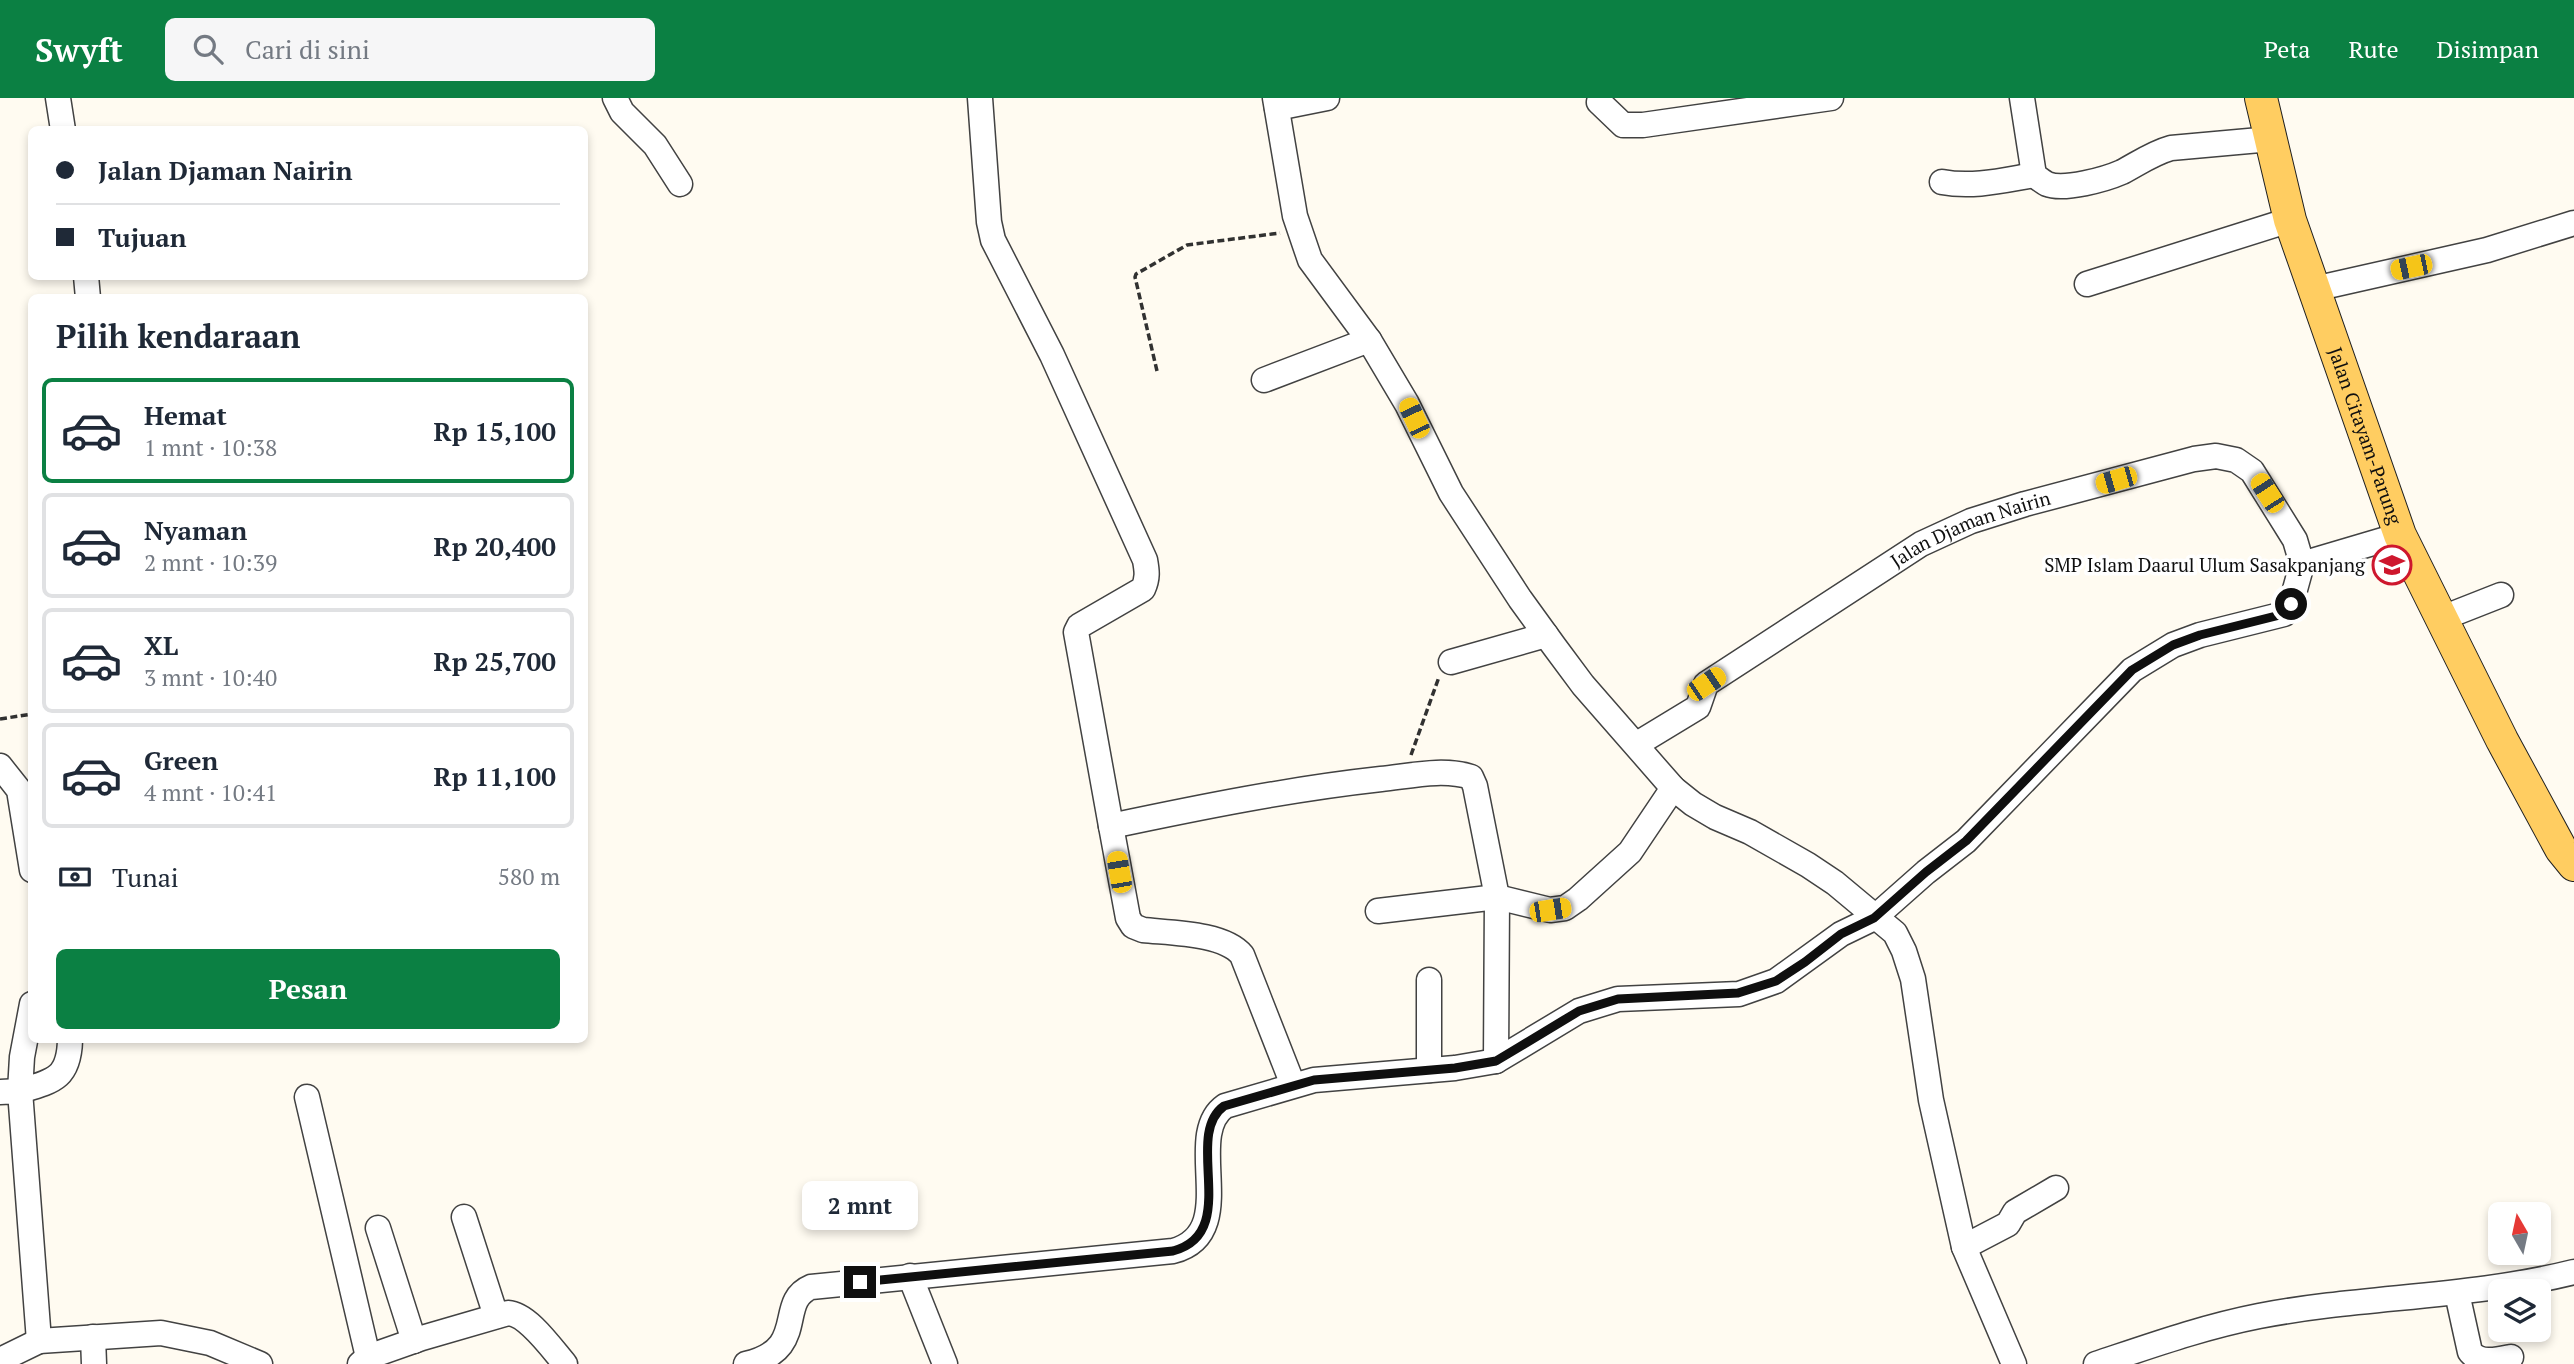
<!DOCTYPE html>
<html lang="id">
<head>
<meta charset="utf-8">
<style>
  :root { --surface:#fff; --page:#f6f6f7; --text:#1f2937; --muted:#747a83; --line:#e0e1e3; --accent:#0b8043 }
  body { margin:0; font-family:"PT Serif",serif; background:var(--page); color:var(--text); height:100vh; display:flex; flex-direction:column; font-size:26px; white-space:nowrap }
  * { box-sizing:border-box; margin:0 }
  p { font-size:23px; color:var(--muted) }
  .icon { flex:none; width:38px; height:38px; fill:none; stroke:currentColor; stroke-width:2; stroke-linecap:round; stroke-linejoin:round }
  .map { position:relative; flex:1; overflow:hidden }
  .side { position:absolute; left:28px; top:196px; width:560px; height:749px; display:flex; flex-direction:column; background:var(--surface); border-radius:10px; box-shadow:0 4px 10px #0003 }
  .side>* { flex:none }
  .guide { position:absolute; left:28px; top:28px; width:560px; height:154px; border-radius:10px; box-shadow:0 4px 10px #0003; display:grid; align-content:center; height:154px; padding:0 28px; background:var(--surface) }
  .needle { width:46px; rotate:351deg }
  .buttons { position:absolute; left:2488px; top:1104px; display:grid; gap:14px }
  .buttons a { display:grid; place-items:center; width:63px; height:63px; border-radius:10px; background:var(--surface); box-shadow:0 4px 10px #0003; font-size:35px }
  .end { position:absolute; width:32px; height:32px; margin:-16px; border:9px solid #0f0f0f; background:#fff; box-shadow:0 0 0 4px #fff }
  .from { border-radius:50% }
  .bubble { position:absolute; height:49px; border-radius:10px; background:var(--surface); box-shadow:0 4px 10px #0003; font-size:23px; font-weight:600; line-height:49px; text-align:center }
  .car { position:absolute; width:21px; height:42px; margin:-21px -10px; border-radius:9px; box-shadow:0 0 5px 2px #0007; background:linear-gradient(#f5c518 24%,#345 0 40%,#f5c518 0 76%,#345 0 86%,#f5c518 0) }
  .guide b { display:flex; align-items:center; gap:24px; height:66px; font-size:26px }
  .guide b+b { border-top:2px solid var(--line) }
  .guide i { width:18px; height:18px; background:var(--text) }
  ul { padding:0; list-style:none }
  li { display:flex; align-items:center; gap:21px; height:105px; margin:0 14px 10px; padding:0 14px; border:4px solid var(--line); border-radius:10px }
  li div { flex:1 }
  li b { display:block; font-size:26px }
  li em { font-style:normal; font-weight:600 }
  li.current { border-color:var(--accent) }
  li>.icon { width:63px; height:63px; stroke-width:1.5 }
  h2 { padding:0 28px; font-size:32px; line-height:84px }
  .pay { display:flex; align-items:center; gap:18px; height:77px; padding:0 28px; font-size:26px }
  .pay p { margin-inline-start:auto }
  .cta { display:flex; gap:14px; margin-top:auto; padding:14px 28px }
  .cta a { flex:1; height:80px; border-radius:10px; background:var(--accent); color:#fff; font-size:28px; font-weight:600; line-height:80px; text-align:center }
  header { display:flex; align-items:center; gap:42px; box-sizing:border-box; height:98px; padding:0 35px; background:var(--accent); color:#fff }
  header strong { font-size:33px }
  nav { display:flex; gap:38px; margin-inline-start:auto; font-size:24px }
  .search { width:490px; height:63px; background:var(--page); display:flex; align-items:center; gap:18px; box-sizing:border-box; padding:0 24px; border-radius:10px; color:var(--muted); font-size:26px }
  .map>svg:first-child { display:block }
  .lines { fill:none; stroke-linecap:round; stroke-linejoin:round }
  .minor-casing { stroke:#424242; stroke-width:27 }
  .major-casing { stroke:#202020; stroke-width:34 }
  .path { stroke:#313131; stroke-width:3.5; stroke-dasharray:7 3.5; stroke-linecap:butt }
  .minor { stroke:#fff; stroke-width:24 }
  .major { stroke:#ffcd61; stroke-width:32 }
  .route { stroke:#0f0f0f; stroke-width:9 }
  .labels { text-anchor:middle; stroke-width:7; stroke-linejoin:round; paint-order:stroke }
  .street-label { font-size:19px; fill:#0f0f0f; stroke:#fff }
  .poi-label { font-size:19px; fill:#0f0f0f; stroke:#fff; text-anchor:end }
</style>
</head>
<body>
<header>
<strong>Swyft</strong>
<div class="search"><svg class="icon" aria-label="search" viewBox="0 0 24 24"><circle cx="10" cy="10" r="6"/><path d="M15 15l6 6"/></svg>Cari di sini</div>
<nav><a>Peta</a><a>Rute</a><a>Disimpan</a></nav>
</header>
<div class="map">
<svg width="2574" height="1266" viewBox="0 0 2574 1266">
  <rect width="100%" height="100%" fill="#fffbf1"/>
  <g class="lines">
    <defs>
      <g id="minor">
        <path d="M58,0L63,32"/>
        <path d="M615,0L622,14L655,47L680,86"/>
        <path d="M980,0L989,124L993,142L1052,257L1145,462C1147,473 1148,480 1143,491L1079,528L1076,534L1111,728C1201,709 1290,691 1381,681C1410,678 1443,670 1471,679L1475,688L1497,799L1496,963"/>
        <path d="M1275,0L1295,118L1310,162L1369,242L1407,306L1451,395L1520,501L1554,548L1583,587L1673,690L1693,706L1715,719L1750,734L1808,767L1835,785L1895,835L1904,853L1913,881L1931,1002L1964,1149L2014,1266"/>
        <path d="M1600,0L1599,4L1623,27H1643L1831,0"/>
        <path d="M2022,0L2034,77C2038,80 2043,84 2047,86C2064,93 2106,81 2122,74C2139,65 2153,55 2171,50L2271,41"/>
        <path d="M1277,10L1327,0"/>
        <path d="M1942,84C1973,90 2004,82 2034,77"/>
        <path d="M86,178L88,200"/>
        <path d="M2087,186L2290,122"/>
        <path d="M2314,191L2487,152L2574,125"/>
        <path d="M1264,282L1369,242"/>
        <path d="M2440,521L2501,497"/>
        <path d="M1451,564L1546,537"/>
        <path id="s1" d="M1637,646L1698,609L1706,586L1921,446L1971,423L2025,406L2194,361L2216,358L2236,362L2252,373L2295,442L2302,466"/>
        <path d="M0,668L19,692L32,772"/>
        <path d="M1111,728L1128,820L1133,828L1143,832C1171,835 1224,835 1242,857L1293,987"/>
        <path d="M1378,813L1497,799L1550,812L1565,810L1578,801L1630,754L1673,690"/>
        <path d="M1429,882V972"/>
        <path d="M32,906L22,959L20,993C54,983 69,980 70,942"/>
        <path d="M0,994L20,993L39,1243L161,1235L210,1245L260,1266"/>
        <path d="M307,999L368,1259"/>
        <path d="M464,1119L496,1218"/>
        <path d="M378,1130L414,1243"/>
        <path d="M1964,1149L2008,1126L2015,1114L2056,1090"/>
        <path d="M910,1178L945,1266"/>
        <path d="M2457,1195L2470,1254C2481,1266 2496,1262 2511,1259"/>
        <path d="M93,1239L94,1266"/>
        <path d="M0,1262L39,1243"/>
        <path d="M360,1266L368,1259L422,1240L508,1215C528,1216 552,1251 565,1266"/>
        <path d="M746,1266C810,1251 775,1204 811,1189L1173,1153C1242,1135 1182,1038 1225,1008L1314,982L1455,970L1496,963L1579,913L1618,901L1739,896L1776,883L1841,836L1874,820L1926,774L1966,743L2132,572L2173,547L2200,537L2284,516L2291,506L2302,466L2400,437"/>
        <path d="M2096,1266C2150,1248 2203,1229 2259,1218C2363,1198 2470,1200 2574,1174"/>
      </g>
      <g id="major">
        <path id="s2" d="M2261,0L2290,122L2400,437L2502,642L2561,751L2574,767"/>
      </g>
    </defs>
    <use href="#minor" class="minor-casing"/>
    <use href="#major" class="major-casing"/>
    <g class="path">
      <path d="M1157,273L1135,179L1136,176L1187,147L1280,135"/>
      <path d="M0,621L32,616"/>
      <path d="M1411,657L1439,579"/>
    </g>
    <use href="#minor" class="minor"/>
    <use href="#major" class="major"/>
  </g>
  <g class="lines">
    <path class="route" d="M860,1184L1173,1153C1242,1135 1182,1038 1224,1008L1314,982L1455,970L1496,963L1579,913L1618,901L1738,895L1776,883L1805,864L1841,836L1874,820L1926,774L1966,743L2132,572L2173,547L2200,537L2284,516L2291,506"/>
  </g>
  <defs>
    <symbol id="school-ring" viewBox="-11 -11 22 22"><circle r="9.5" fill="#fff" stroke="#ce172d" stroke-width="1.5"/><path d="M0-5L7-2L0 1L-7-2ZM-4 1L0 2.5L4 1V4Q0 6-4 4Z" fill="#ce172d"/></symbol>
  </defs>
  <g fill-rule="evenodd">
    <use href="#school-ring" x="2370" y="445" width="44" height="44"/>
  </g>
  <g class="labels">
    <g class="street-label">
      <text dy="7" stroke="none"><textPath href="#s2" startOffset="354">Jalan Citayam-Parung</textPath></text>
      <text dy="7" stroke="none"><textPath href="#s1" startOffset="404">Jalan Djaman Nairin</textPath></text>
    </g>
    <g class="poi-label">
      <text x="2365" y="474">SMP Islam Daarul Ulum Sasakpanjang</text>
    </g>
  </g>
</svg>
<div class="buttons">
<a><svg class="needle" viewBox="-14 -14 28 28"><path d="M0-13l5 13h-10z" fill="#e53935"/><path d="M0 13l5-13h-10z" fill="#747a83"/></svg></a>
<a><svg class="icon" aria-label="layers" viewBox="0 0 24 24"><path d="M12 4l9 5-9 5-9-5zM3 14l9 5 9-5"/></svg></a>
</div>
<i class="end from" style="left:2291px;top:506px"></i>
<i class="end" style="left:860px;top:1184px"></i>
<div class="bubble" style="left:802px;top:1083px;width:116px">2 mnt</div>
<i class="car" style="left:2411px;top:169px;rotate:258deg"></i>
<i class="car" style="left:1414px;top:320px;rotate:335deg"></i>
<i class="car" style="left:2116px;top:382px;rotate:254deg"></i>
<i class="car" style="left:2267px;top:395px;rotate:327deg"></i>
<i class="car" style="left:1706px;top:586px;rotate:56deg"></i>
<i class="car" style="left:1119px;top:774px;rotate:350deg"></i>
<i class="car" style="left:1550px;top:812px;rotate:81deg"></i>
<div class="guide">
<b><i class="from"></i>Jalan Djaman Nairin</b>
<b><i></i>Tujuan</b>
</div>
<section class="side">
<h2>Pilih kendaraan</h2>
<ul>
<li class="current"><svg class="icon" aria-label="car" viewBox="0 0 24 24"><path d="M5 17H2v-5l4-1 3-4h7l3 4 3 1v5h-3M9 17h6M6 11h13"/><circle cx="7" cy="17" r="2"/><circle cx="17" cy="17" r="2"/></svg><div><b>Hemat</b><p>1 mnt · 10:38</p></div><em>Rp 15,100</em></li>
<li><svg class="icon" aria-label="car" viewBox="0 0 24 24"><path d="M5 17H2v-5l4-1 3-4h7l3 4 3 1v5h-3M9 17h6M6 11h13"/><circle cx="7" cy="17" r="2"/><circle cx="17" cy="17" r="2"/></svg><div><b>Nyaman</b><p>2 mnt · 10:39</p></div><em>Rp 20,400</em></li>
<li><svg class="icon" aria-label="car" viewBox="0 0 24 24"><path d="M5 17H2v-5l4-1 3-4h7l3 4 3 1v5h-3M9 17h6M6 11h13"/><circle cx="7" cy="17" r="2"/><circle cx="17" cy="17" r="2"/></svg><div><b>XL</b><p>3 mnt · 10:40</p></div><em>Rp 25,700</em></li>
<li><svg class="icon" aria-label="car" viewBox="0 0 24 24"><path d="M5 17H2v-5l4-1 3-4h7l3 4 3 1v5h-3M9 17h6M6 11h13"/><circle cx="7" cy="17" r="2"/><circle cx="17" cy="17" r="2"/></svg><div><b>Green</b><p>4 mnt · 10:41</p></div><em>Rp 11,100</em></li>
</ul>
<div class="pay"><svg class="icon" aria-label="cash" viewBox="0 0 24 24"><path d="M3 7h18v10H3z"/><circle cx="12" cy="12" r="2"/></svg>Tunai<p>580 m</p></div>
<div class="cta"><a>Pesan</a></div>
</section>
</div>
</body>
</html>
